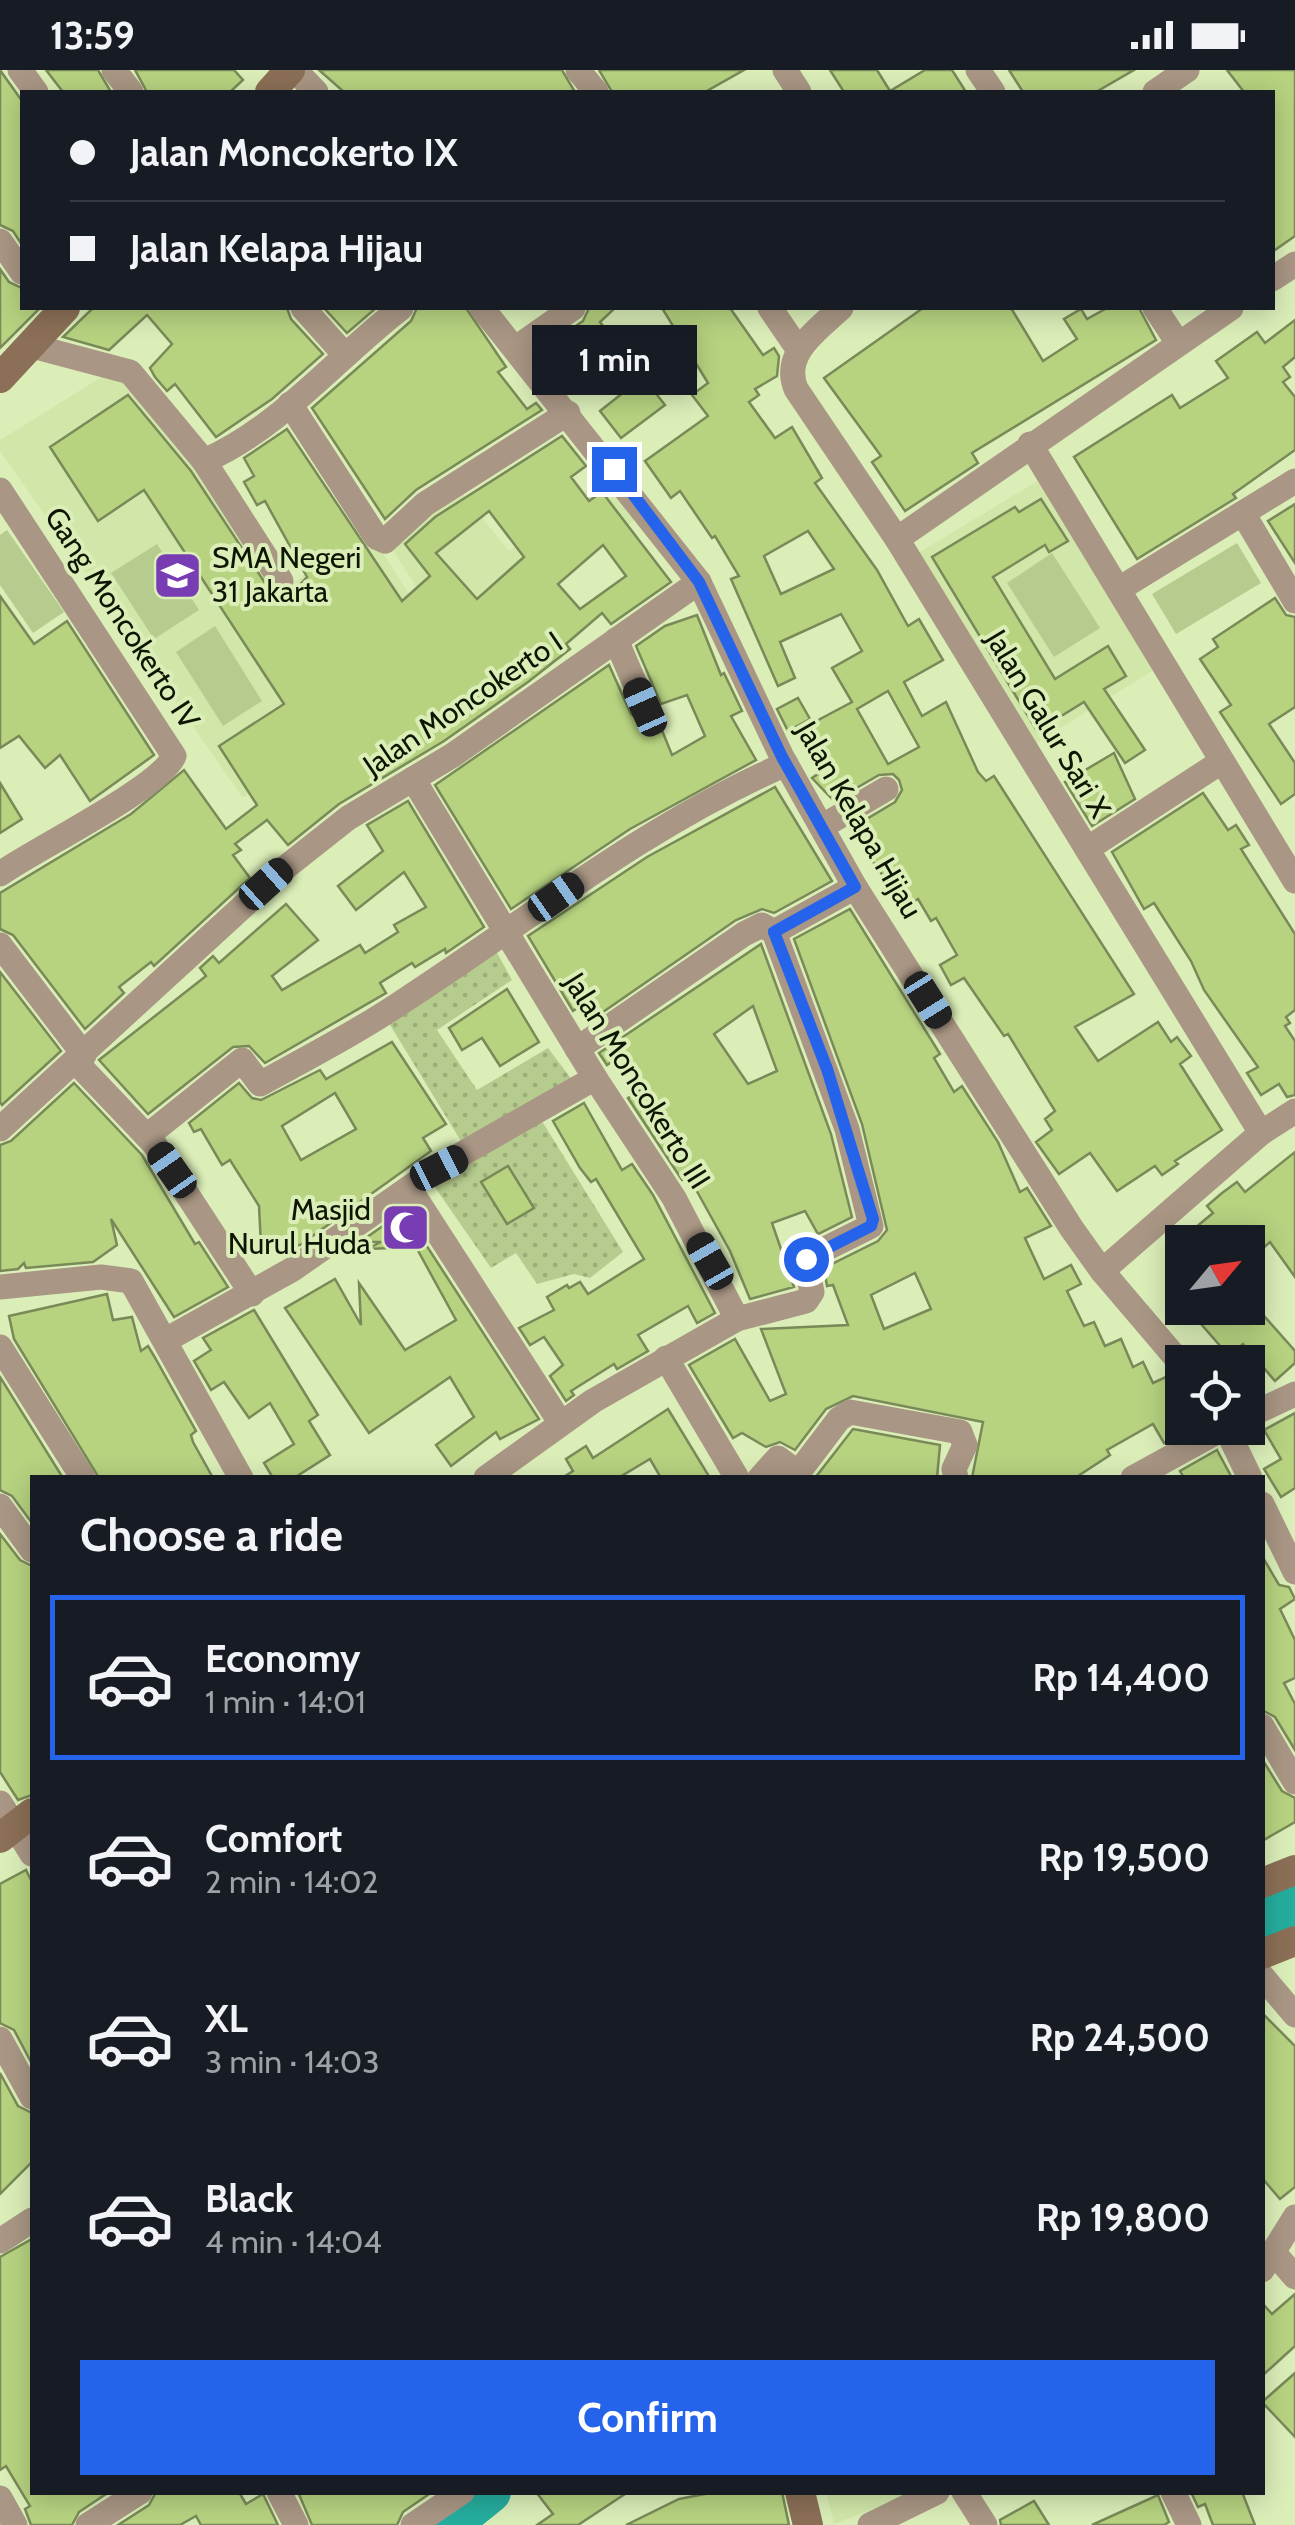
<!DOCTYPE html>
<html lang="en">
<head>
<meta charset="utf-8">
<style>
  :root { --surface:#171b24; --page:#20242c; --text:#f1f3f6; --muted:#9ea1a6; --line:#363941; --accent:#2563eb }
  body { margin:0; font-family:Cabin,sans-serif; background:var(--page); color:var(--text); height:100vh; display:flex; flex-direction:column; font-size:38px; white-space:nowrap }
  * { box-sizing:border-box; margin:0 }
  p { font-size:32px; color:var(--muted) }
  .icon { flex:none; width:55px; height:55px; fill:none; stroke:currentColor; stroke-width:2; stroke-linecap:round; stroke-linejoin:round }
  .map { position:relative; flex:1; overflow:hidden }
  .side { position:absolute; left:30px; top:1405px; width:1235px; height:1020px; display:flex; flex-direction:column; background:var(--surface); border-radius:0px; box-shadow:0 5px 25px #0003 }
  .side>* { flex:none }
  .guide { position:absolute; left:20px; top:20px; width:1255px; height:220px; border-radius:0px; box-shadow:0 5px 25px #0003; display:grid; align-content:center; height:220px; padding:0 50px; background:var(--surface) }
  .needle { width:65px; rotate:61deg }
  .fabs { position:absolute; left:1165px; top:1155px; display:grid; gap:20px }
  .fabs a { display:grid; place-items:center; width:100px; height:100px; border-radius:0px; background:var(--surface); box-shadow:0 5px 25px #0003; font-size:50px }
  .end { position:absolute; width:45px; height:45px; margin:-22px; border:12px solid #2563eb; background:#fff; box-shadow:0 0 0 5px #fff }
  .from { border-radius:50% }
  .bubble { position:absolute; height:70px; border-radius:0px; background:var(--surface); box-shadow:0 5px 25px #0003; font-size:32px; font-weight:800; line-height:70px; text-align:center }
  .car { position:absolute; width:30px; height:60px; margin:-30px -15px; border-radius:12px; box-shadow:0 0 8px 2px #0007; background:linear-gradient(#222 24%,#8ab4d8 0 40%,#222 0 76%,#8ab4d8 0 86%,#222 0) }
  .guide b { display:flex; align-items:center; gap:35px; height:95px; font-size:38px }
  .guide b+b { border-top:2px solid var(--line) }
  .guide i { width:25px; height:25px; background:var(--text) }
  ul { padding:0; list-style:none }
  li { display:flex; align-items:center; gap:30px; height:165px; margin:0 20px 15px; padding:0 30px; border:5px solid transparent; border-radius:0px }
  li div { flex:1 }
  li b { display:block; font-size:38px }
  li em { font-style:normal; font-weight:800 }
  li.on { border-color:var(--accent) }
  li>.icon { width:90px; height:90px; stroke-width:1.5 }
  h2 { padding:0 50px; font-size:45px; line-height:120px }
  .cta { display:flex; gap:20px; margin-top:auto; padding:20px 50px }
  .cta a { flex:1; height:115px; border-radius:0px; background:var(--accent); color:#fff; font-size:40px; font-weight:800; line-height:115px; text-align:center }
  .status { display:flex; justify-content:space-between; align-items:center; height:70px; padding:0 50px; background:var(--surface); direction:ltr }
  .status svg { height:28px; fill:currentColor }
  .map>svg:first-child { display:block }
  .built { fill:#d1e7a9 }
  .grass { fill:url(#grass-dots) }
  .garden { fill:#b6cb8e }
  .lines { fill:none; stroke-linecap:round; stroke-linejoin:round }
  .river { stroke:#25ad9e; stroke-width:42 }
  .building { fill:#b7d380; stroke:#798a58; stroke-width:2.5; fill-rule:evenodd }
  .street { stroke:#a99684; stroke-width:25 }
  .secondary { stroke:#8b6f56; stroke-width:30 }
  .route { stroke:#2563eb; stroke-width:12 }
  .labels { text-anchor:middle; stroke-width:8; stroke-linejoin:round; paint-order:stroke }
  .poi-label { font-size:30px; fill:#0f1503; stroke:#dbeeb8; text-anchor:start }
  .street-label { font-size:30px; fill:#0f1503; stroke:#dbeeb8 }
</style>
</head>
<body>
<div class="status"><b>13:59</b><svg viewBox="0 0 49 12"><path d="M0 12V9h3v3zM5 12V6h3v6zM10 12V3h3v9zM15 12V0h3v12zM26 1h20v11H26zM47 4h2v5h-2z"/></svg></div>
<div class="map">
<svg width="1295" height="2455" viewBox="0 0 1295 2455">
  <defs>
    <pattern id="grass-dots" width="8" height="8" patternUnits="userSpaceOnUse" patternTransform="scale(2.5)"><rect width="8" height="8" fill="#b6cb8e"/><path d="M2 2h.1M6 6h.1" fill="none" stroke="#9bad79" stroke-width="1.8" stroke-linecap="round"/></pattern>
  </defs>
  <rect width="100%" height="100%" fill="#dbeeb8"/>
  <g class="built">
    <path d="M108,303L121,304L218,426L279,521L343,482L348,488L376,472L456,597L243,728L0,381V370Z"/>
    <path d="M603,408L638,447L466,596L389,474L459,419L509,481Z"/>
    <path d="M1041,409L1157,598L1035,674L918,483Z"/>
    <path d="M826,2422L915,2423L834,2454Z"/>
  </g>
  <g class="grass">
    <path d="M496,881L512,910L437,960L477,1020L548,978L573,1011L464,1076L387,950Z"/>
    <path d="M540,1048L623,1182L590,1208L574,1204L537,1214L516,1183L491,1198L432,1113Z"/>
  </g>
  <g class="garden">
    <path d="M7,460L64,542L33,563L0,515V465Z"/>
    <path d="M1237,473L1261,513L1176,564L1152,524Z"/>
    <path d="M157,474L199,540L154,569L111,503Z"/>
    <path d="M1052,483L1100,558L1054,587L1007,513Z"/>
    <path d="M215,556L262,631L223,656L176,582Z"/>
  </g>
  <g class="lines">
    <g class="river">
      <path d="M1262,1847L1295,1833"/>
      <path d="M449,2455L490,2422"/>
    </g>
  </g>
  <g class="building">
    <path d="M0,0L22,31V175L13,161L0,155Z"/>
    <path d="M46,0H98L111,22H63Z"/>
    <path d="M135,0H234L243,10L230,22H147Z"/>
    <path d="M319,0H562L575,22H344Z"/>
    <path d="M599,0H744L705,22H612Z"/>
    <path d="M830,0H877L890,21L925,0H952L966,22H844Z"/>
    <path d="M1009,0H1134L1096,22H1023Z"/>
    <path d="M1227,0H1295V166L1272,182V22H1244Z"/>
    <path d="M0,199L9,212L22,218V238H40L0,278Z"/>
    <path d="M93,238H287L291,249L323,284L272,329L216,367L175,314L167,321L155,307L150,298L172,274L147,245L109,280L63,267Z"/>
    <path d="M324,238H376L347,263Z"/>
    <path d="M417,238H466L506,297L498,302L527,339L536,333L542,340L416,420L385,449L312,338L411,251Z"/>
    <path d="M589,238H615L600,252L620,277L575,312L551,273L583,251Z"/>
    <path d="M662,238H730L763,285L774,278L779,286L777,306L755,319L759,325L749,332L775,368L792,357L822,408L815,413L877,500L908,556L919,549L943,590L904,612L922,646L946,632L978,702L986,711L994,706L1134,924L1075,957L1098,991L1158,952L1171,972L1177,967L1191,986L1180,994L1222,1060L1175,1091L1178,1094L1162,1105L1155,1096L1117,1121L1090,1083L1059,1104L1036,1072L1052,1060L1045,1049L1055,1041L1008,964L1004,966L964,908L951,915L940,895L957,885L936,848L931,851L918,829L905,837L850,759L895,732L902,720L899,710L893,704L879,705L834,731L812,708L831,695L809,655L852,632L832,598L862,581L841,544L780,572L795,608L778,616L731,509L739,506L715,466L712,468L680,421L671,428L645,391L708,346L692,325L708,313ZM808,461L834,499L781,524L764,486ZM888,621L919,677L888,694L857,639Z"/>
    <path d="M923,238H1011L1043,291L1077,269L1064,249L1081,239L1087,249L1107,238H1139L1156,270L972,383L978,393L905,441L872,392L881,386L824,308Z"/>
    <path d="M1295,250V287L1283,297L1290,307L1283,312L1295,327V380L1233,424L1236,428L1137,489L1074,387L1172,325L1180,338L1228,308L1216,291L1257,262L1265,273Z"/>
    <path d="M643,307L665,335L621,368L600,341Z"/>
    <path d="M128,325L191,401L275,528L291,524L307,507L265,431L257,435L244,412L254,406L244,388L287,359L402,531L430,506L405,474L435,447L562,366L586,396L571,407L589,431L602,422L671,512L611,554L602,543L566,574L570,579L528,612L444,671L339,734L288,775L267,750L235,774L241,780L233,785L250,808L154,896L151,892L119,917L124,923L85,959L13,865L0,859V823L131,744L184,700L226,759L257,735L219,676L284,634L144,420L98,451L50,377ZM489,441L524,487L477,529L436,483ZM603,475L626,506L580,539L558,514Z"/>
    <path d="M1041,429L1068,471L1049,482L1045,475L993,507L1055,609L1108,576L1126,606L1104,619L1145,680L1125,693L1084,632L1037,661L932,487L1015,437L1019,442Z"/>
    <path d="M1295,434V493L1268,451Z"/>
    <path d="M0,526L34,574L67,551L154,685L90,731L60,685L45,698L19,666L0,678Z"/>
    <path d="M1275,528L1286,545L1295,547V637L1269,654L1295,693V724L1281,734L1220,642L1231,635L1200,589L1218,577L1213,569Z"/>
    <path d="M697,545L721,605L724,603L742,641L731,646L756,690L630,759L511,839L435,715L609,595L631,644L642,653L657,648L672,685L705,666L687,625L661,634L636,576L665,556Z"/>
    <path d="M798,628L810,649L788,661L777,639Z"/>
    <path d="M1114,683L1135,729L1092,756L1065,712Z"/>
    <path d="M0,713L22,749L0,763Z"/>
    <path d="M775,717L832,811L774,843L762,839L736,850L590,951L580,936L573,941L528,866L647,787Z"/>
    <path d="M1203,723L1228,760L1236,755L1249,775L1241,779L1295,864V940L1286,947L1290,953L1285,956L1295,971V1025L1287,1027L1279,1014L1261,1025L1247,1003L1258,997L1204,920L1191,891L1154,833L1144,839L1112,782Z"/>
    <path d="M408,731L484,857L446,883L445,879L415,897L412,893L380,913L386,923L265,993L249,976L233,977L148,1044L99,990L206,906L200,898L213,886L219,893L286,834L318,870L272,906L282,920L360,875L365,883L398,862L394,855L426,837L404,802L356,840L338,816L383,781L367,755Z"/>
    <path d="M850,839L940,984L934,988L954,1022L962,1016L998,1072L1020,1122L1027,1118L1051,1156L1025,1168L1044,1209L1071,1195L1081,1214L1067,1221L1084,1256L1094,1252L1105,1276L1121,1269L1133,1297L1143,1292L1153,1313L1166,1307L1182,1344V1358H1191L1164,1373L1153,1354L1107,1380L1110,1385L1075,1408H972L983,1352L853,1326L826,1339L795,1380L780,1372L766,1377L742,1363L733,1368L689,1295L735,1269L770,1331L786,1324L761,1259L848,1255L833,1215L827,1216L824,1198L878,1171L887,1160L862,1054L794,869ZM915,1203L931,1239L884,1259L871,1225Z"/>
    <path d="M761,874L831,1064L852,1147L818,1164L805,1141L772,1153L794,1217L750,1229L730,1181L689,1107L682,1110L628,1028L642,1019L621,986L607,995L599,983ZM753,936L777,1001L748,1014L714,964Z"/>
    <path d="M0,902L61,981L2,1035L0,1032Z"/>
    <path d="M507,919L539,972L500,996L482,968L462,980L449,958Z"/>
    <path d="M392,972L446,1054L423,1068L431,1081L300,1175L261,1176L259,1136L230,1090L222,1095L201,1059L194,1062L189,1053L239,1013L252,1028L261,1030L320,1000L326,1009ZM335,1023L356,1059L301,1090L282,1056Z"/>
    <path d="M74,1013L142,1085L195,1174L199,1172L228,1217L174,1247L111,1149L117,1175L93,1192L26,1198L24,1193L18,1199L0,1201V1075L11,1071Z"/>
    <path d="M584,1033L622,1100L632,1094L653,1125L715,1243L697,1253L688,1236L638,1265L648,1281L617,1299L614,1294L571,1321L574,1325L566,1331L550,1306L563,1295L544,1267L530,1275L519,1258L554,1240L547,1227L567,1215L569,1218L580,1212L588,1224L644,1189L596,1109L591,1112L580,1098L553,1051Z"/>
    <path d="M1295,1082V1207L1270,1172L1248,1191V1172H1178L1213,1143L1207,1136L1222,1123L1237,1112L1245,1122Z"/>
    <path d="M508,1096L534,1138L507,1154L481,1112Z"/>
    <path d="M400,1144H406L539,1349L500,1369L496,1362L451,1396L436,1375L474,1347L450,1307L369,1363L285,1238L335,1209L361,1255L359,1213L405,1280L456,1250L416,1177L367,1179L381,1172H360Z"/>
    <path d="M107,1224L113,1250L132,1247L141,1281L148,1276L154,1286L196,1361L191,1365L193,1372L213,1408H99L14,1269L9,1246Z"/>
    <path d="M1187,1238H1257L1295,1281V1293L1275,1311L1243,1274L1229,1286Z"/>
    <path d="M254,1240L318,1345L309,1351L330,1385L294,1408H273L264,1393L294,1374L270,1333L249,1348L224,1312L211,1320L194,1291L211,1280L203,1268Z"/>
    <path d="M0,1307L63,1408H32V1453L12,1426L0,1420Z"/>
    <path d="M668,1339L710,1408H661L650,1389L618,1408H562L573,1401L566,1389L586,1376L593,1388Z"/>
    <path d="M1295,1343V1418L1281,1427L1264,1399L1281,1389L1264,1360Z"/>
    <path d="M853,1359L940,1375L937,1408H815Z"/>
    <path d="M1217,1380L1232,1408H1184L1180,1401Z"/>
    <path d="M0,1464L20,1490L32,1496V1725L18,1730L0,1702Z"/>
    <path d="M1262,1486L1279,1515L1289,1517L1295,1529L1280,1539L1295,1570V1608L1284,1613L1295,1634V1680L1275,1647L1262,1640Z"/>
    <path d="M1262,1689L1282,1721L1295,1728V1752L1262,1771Z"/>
    <path d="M26,1800L32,1812V1994L14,1960L0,1953V1814Z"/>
    <path d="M1262,1943L1295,1976V2117L1280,2129L1262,2108Z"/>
    <path d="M0,2003L18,2036L32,2043V2092L0,2124Z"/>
    <path d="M32,2169V2422H109L79,2442L72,2455H31L25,2439L30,2436L6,2396L0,2400V2187Z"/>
    <path d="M1295,2224V2276L1262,2306V2233L1272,2244Z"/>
    <path d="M1295,2303V2367L1262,2332Z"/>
    <path d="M156,2422H239L246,2434L263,2424L278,2455H201L196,2446L180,2455H118L149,2435Z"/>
    <path d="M298,2422H432L403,2442L397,2455H312Z"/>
    <path d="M536,2422H628L578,2455H537L553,2444Z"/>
    <path d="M715,2422H782L789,2455H626L679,2429Z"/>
    <path d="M1191,2422H1242L1255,2455H1213L1205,2434L1198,2437Z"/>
    <path d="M1158,2425L1169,2452L1164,2455H1092Z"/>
    <path d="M1034,2431L1049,2455H1001L1000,2450Z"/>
  </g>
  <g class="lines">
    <g class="street">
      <path d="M20,0L36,22"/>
      <path d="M114,0L131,22"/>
      <path d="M295,0L316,22"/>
      <path d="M578,0L596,22"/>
      <path d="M785,0L799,22"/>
      <path d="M978,0L993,22"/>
      <path d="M1155,22L1187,0"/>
      <path d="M0,171L22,202"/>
      <path d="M1272,209L1295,194"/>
      <path d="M303,238L345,285"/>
      <path d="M482,238L699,512L782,687L855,817L1072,1159L1102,1201L1182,1295"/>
      <path d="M770,238L798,279"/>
      <path d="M841,238C819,259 781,283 796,319L897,469L1261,1063"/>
      <path d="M1155,238L1178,273"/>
      <path d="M32,276L130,302L204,391L281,511"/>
      <path d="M516,278L573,238"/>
      <path d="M290,334L376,467L385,471L425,434L568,343"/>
      <path d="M1030,374L1295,811"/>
      <path d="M204,391C280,358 336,288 401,238"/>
      <path d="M0,420L174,686C160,718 35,779 0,804"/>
      <path d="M1244,445L1295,531"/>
      <path d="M897,469L1231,238"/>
      <path d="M1119,519L1295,411"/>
      <path d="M616,570L645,637"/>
      <path d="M413,709L595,1008L674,1128L737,1249"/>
      <path d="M823,756L886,719"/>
      <path d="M1087,779L1221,692"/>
      <path d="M0,875L84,985"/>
      <path d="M577,979L744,864L762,855L774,862"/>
      <path d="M76,992L155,1075L252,1224"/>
      <path d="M0,1059L286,797L348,748L453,685L699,512"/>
      <path d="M147,1066L242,990L260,1014C309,987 359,961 405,930C531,848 648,754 786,694"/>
      <path d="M409,1118L560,1352"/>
      <path d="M1102,1201L1261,1063L1295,1041"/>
      <path d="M0,1217L101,1207L131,1211L241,1408"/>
      <path d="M166,1270L293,1199L439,1097L595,1008"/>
      <path d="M0,1277L83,1408"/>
      <path d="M666,1288L737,1408"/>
      <path d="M1248,1346L1295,1324"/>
      <path d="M1226,1358L1250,1408"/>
      <path d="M486,1408L593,1331L737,1249L806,1231L812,1222L805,1189L871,1156L847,1059L774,862L855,817"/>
      <path d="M760,1408L778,1388L798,1403L839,1349L850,1342L960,1362L965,1375L954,1399L956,1408"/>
      <path d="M1133,1408L1224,1358"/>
      <path d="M1262,1434L1295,1502"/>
      <path d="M0,1436L32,1480"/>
      <path d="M1262,1656L1295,1712"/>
      <path d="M0,1733L32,1784"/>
      <path d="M1262,1906L1295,1945"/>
      <path d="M0,1969L32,2027"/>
      <path d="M0,2171L32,2150"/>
      <path d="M1273,2182L1295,2207"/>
      <path d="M1262,2200L1295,2147"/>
      <path d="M279,2422L296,2455"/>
      <path d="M964,2422L985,2455"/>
      <path d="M1173,2422L1189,2455"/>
      <path d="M0,2428L15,2455"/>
      <path d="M88,2455L140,2422"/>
      <path d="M413,2455L462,2422"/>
      <path d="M870,2455L937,2422"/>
    </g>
    <g class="secondary">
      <path d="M270,22L290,0"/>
      <path d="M0,308L65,238"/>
      <path d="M0,1768L32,1743"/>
      <path d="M1262,1813L1295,1800"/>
      <path d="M1262,1884L1295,1871"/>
      <path d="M800,2422L808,2455"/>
    </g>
  </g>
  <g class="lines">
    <path class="route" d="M614,399L699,512L782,687L855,817L774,862L827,999L873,1149L871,1156L806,1189"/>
  </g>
  <defs>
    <symbol id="school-square" viewBox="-11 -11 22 22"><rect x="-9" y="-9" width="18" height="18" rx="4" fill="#783db2" stroke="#dbeeb8"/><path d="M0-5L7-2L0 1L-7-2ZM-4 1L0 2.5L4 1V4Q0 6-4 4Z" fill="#fff"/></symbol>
    <symbol id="mosque-square" viewBox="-11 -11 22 22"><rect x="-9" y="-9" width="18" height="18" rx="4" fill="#783db2" stroke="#dbeeb8"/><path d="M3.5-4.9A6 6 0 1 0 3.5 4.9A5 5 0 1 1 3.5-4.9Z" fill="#fff"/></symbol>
  </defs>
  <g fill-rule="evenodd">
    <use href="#school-square" x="150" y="478" width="55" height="55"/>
    <use href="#mosque-square" x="378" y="1130" width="55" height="55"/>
  </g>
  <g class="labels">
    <g class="poi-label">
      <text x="212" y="498">SMA Negeri<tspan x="212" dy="34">31 Jakarta</tspan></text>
      <text x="371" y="1150" text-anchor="end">Masjid<tspan x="371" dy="34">Nurul Huda</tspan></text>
    </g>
    <g class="street-label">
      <text transform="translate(122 548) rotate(57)" y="10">Gang Moncokerto IV</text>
      <text transform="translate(463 634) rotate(-34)" y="10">Jalan Moncokerto I</text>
      <text transform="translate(1048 654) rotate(59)" y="10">Jalan Galur Sari X</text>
      <text transform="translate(859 750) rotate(60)" y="10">Jalan Kelapa Hijau</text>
      <text transform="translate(637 1011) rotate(58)" y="10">Jalan Moncokerto III</text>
    </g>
  </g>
</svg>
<div class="fabs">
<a><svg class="needle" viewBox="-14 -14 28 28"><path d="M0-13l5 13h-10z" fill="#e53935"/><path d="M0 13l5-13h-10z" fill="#9ea1a6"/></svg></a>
<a><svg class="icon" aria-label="locate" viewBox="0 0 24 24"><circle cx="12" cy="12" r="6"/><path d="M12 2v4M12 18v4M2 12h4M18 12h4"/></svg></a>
</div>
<i class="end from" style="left:806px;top:1189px"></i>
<i class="end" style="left:614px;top:399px"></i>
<div class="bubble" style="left:532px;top:255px;width:165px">1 min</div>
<i class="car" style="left:645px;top:637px;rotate:336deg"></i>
<i class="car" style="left:266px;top:814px;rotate:48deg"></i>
<i class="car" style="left:556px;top:827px;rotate:55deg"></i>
<i class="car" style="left:928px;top:930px;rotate:148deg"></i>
<i class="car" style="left:439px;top:1098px;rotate:63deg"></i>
<i class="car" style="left:172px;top:1100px;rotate:325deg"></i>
<i class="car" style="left:710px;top:1191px;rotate:330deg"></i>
<div class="guide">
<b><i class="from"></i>Jalan Moncokerto IX</b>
<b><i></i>Jalan Kelapa Hijau</b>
</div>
<section class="side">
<h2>Choose a ride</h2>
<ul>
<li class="on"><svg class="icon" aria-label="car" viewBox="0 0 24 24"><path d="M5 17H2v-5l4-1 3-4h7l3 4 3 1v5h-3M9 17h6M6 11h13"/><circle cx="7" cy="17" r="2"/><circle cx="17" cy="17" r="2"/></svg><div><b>Economy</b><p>1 min · 14:01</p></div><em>Rp 14,400</em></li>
<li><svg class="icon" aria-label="car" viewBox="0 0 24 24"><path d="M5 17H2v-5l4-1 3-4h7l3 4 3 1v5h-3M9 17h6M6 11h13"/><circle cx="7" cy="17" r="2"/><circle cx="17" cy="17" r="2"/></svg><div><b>Comfort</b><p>2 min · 14:02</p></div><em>Rp 19,500</em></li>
<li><svg class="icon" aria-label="car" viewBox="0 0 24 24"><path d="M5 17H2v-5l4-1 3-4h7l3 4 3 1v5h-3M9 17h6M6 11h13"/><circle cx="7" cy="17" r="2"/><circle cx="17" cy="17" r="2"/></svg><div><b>XL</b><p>3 min · 14:03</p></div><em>Rp 24,500</em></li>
<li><svg class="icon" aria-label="car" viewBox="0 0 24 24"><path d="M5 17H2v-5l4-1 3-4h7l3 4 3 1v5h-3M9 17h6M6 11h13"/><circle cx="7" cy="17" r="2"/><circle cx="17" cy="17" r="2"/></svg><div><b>Black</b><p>4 min · 14:04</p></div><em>Rp 19,800</em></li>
</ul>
<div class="cta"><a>Confirm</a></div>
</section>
</div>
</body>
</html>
